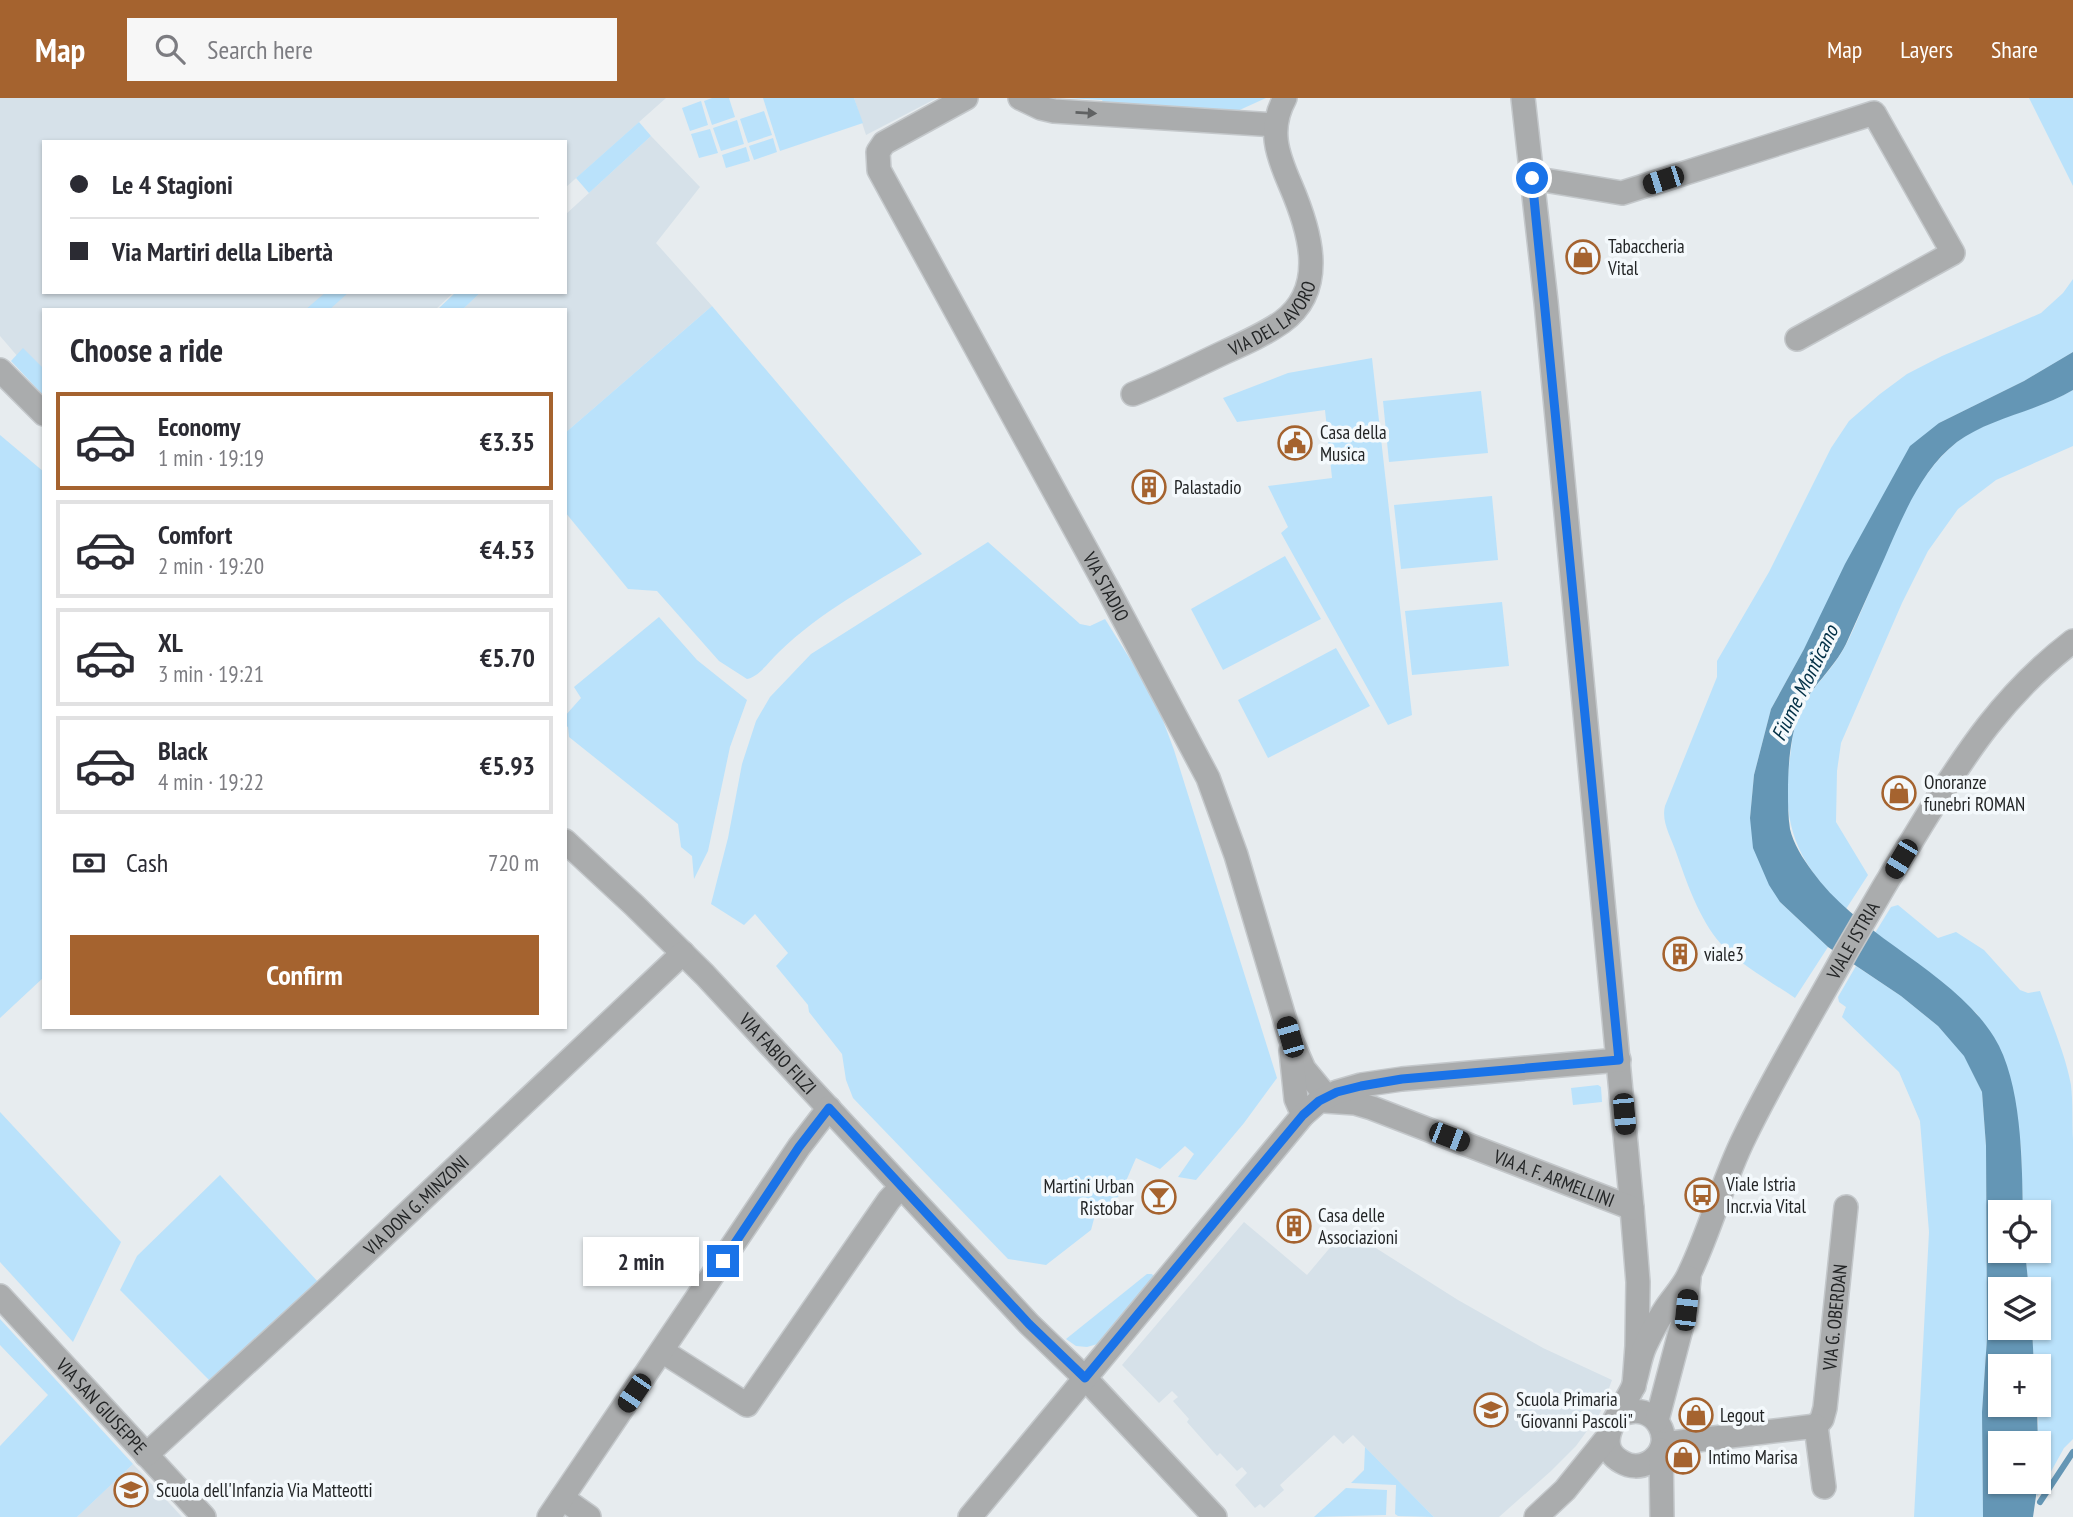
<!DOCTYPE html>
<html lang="en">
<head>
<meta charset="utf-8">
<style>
  :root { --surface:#fff; --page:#f7f7f7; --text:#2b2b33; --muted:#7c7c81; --line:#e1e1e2; --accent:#a5632f }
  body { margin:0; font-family:"PT Sans Narrow",sans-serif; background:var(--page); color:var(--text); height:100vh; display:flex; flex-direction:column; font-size:26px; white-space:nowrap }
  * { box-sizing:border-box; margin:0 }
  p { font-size:23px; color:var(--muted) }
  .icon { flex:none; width:38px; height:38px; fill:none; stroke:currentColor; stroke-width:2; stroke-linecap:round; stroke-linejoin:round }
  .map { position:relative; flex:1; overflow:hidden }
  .panel { position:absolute; left:42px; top:210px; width:525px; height:721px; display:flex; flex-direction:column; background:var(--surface); border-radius:0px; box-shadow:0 2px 5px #0004 }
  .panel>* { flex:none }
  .guide { position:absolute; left:42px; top:42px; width:525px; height:154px; border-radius:0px; box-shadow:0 2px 5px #0004; display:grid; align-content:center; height:154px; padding:0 28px; background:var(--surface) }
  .fabs { position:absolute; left:1988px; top:1102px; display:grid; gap:14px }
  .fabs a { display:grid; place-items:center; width:63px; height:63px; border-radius:0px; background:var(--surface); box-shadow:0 2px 5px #0004; font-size:35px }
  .end { position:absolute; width:32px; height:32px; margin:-16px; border:9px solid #1a73e8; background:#fff; box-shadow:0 0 0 4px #fff }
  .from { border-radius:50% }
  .bubble { position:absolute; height:49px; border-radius:0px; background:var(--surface); box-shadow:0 2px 5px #0004; font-size:23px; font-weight:600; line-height:49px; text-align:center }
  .car { position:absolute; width:21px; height:42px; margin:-21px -10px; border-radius:9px; box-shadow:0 0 5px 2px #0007; background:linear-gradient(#222 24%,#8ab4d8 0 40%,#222 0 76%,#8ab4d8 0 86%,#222 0) }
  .guide b { display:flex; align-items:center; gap:24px; height:66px; font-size:26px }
  .guide b+b { border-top:2px solid var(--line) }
  .guide i { width:18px; height:18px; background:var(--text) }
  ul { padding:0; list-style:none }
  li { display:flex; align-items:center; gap:21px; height:98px; margin:0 14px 10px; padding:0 14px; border:4px solid var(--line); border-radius:0px }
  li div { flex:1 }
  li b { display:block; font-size:26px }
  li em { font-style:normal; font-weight:600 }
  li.current { border-color:var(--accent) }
  li>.icon { width:63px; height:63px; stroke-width:1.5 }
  h2 { padding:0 28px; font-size:32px; line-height:84px }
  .pay { display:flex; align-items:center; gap:18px; height:77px; padding:0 28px; font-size:26px }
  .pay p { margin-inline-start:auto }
  .action { display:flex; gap:14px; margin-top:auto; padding:14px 28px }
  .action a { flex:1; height:80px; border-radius:0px; background:var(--accent); color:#fff; font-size:28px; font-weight:600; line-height:80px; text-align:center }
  header { display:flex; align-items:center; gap:42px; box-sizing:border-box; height:98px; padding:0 35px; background:var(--accent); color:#fff }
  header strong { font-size:33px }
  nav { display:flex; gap:38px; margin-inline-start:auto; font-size:24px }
  .search { width:490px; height:63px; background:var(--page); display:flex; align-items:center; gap:18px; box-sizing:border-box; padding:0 24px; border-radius:0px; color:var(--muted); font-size:26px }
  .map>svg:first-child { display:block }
  .built { fill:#d6e1e9 }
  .green { fill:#bae2fb }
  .water { fill:#6496b5 }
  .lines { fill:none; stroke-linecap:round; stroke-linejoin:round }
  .stream { stroke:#6496b5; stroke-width:6 }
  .minor-casing { stroke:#c4c8cb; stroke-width:26 }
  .minor { stroke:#aaacad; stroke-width:23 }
  .oneway { fill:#606263 }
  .route { stroke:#1a73e8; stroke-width:9 }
  .labels { text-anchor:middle; stroke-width:7; stroke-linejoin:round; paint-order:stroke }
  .poi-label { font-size:19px; fill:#232526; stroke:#f4f9fc; text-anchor:start }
  .street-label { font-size:19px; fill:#232526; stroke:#f4f9fc }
  .water-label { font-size:21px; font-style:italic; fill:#022f45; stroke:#f4f9fc }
</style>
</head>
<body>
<header>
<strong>Map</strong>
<div class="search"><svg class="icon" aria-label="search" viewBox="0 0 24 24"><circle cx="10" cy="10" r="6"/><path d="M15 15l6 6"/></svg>Search here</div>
<nav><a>Map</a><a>Layers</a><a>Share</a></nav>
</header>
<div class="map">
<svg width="2073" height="1419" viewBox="0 0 2073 1419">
  <rect width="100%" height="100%" fill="#e7ecef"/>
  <g class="built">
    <path d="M0,0H666L565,90V44H44V194H454L435,212H44V289L0,238Z"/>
    <path d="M854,0H937L866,37Z"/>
    <path d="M651,38L700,89L656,145L712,208L565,335V212H462L481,194H565V117Z"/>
    <path d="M1244,1124L1307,1177L1339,1139L1360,1140L1458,1202L1543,1250L1612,1282L1600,1315L1576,1348L1551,1373L1499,1419H1434L1353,1337L1343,1346L1334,1337L1280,1387L1284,1392L1264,1410L1260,1406L1255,1410L1235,1387L1247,1375L1242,1369L1237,1373L1220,1355L1217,1358L1187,1324L1189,1321L1173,1303L1178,1299L1172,1293L1159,1305L1122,1267Z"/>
    <path d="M133,1366L182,1419H77Z"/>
  </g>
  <g class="green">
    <path d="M712,0H729L735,19L712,27L704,3Z"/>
    <path d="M763,0H854L863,25L780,53Z"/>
    <path d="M1067,0H1266L1233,15L1104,6L1102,2Z"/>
    <path d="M2029,0H2073V88Z"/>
    <path d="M701,3L708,27L690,33L682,10Z"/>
    <path d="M764,13L772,37L748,45L740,21Z"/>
    <path d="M737,22L744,46L721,53L713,30Z"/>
    <path d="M639,24L651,38L589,95L576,80Z"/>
    <path d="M710,31L718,55L699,60L691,36Z"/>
    <path d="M773,40L777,54L754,62L749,48Z"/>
    <path d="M746,49L750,63L726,70L722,57Z"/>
    <path d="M2073,181V254L2024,283L1939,325L1804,551L1771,611L1754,677L1750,720L1780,804L1828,849L1795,900C1770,883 1742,868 1721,846C1699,821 1687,785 1676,754C1671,739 1661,724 1665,708L1717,579V563L1769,474L1831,350L1849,323L1880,296L1907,276L1942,258L2041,215L2063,195Z"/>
    <path d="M326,194H349L329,212H305Z"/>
    <path d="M456,194H481L462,212H437Z"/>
    <path d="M712,208L922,456C873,486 820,514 779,554C769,563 760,578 747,581L719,563L657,493L628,491L565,414V335Z"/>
    <path d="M23,250L44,271V298L11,263Z"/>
    <path d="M1372,260L1412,617L1388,627L1281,435L1288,429L1268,388L1332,380L1325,312L1237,324L1223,300L1288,275Z"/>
    <path d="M2073,292V348L1996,382L1958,411L1928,453L1902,505L1841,645L1837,673L1836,724L1868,777L1846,811C1798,766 1780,727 1790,660C1792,645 1793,627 1800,613C1809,593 1828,576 1840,557C1849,543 1856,525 1863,509C1888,453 1908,384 1957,344C1987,320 2039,312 2073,292Z"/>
    <path d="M1481,293L1488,355L1389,364L1383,303Z"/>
    <path d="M0,337L44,374V879L0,920Z"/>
    <path d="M1492,398L1498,462L1401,471L1394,407Z"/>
    <path d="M988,444L1080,526L1090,528L1105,521L1155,601L1174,652L1277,980L1244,1025L1196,1082L1178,1079L1194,1056L1185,1048L1160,1071L1136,1060L1120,1097L1095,1117L1091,1132L1046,1167L1008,1161L853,1000L846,982L842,956L809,914L808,907L776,868L788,855L755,816L744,827L711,806L728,740L742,666L756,623L770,599L811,556Z"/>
    <path d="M1285,458L1321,521L1223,572L1191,511Z"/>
    <path d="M1502,504L1509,568L1412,577L1405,513Z"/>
    <path d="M659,519L697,562L747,602L730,649L708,753L694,781L692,758L681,749L678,726L569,639L568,629L565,627V618L581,600L574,589Z"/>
    <path d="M1336,550L1370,608L1268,660L1238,602Z"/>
    <path d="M1898,807L1938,840L1956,834L1984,852L2020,892L2028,895L2040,893C2051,924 2065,955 2071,987C2073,1005 2072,1023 2073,1042V1341L2064,1350L2037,1399L2039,1269H2034L2032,1230H2039V1192H2029L2025,1153H2039V1115H2023L2021,1049L2008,975L1977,916L1948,890L1875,835L1891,809Z"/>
    <path d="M1856,868L1901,898L1938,928L1965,958L1982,994L1986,1048L1987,1240L1982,1314L1983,1419H1914L1929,1134L1920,1023L1899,974L1842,919L1846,909L1839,904L1838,899Z"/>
    <path d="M1598,987L1601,989L1602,1004L1573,1007L1571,990Z"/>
    <path d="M0,1014L121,1144L73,1244L0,1164Z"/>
    <path d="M220,1077L319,1185L211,1284L120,1192L137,1158Z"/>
    <path d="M1147,1176H1152L1154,1179L1101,1245L1087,1249L1076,1248L1066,1241Z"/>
    <path d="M0,1221L133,1366L77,1419H0V1348L48,1297L0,1247Z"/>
    <path d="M1365,1349L1427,1412L1434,1419L1398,1418L1395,1416L1396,1387L1351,1385L1364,1372Z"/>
    <path d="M1346,1390L1387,1392L1386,1417L1314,1419Z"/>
  </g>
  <path class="water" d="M2073,254V292C2038,313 1989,320 1957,344C1921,372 1903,418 1885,459C1872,488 1859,517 1846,546C1834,571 1809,590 1799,616C1790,640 1788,668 1788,694C1788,706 1788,719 1790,731C1793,745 1803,761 1812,773C1860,840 1952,872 1994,939C2022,984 2022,1063 2023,1115H2000V1153H2025L2029,1192H2000V1230H2032L2034,1269H2000V1307H2037L2038,1346H2000V1384H2038L2033,1419H1983L1982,1314L1987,1240L1986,1048L1982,994L1964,958L1938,928L1901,898L1828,849L1780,804L1769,787L1753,750L1750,720L1754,677L1771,611L1804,551L1845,466L1910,348L1939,325L2024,283Z"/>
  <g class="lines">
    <path class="stream" d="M2040,1404L2073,1354"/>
    <defs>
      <g id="minor">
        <path id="s1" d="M966,0L884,45L878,54L879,72L1111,497L1208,680L1236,757L1290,939L1304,971L1327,999"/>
        <path d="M1020,0L1041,10L1054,13L1275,27"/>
        <path d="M1523,0L1546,204L1632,1110L1638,1184L1637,1248L1634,1288"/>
        <path d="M1532,80L1622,95L1874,15L1953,155L1797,241"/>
        <path d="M0,272L44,316"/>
        <path id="s2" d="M1133,296C1164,284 1195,268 1225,254C1245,245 1265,236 1282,224C1329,190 1309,130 1290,86C1277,56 1268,31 1285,0"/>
        <path id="s3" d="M565,743L634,807L705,877L1029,1226L1085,1280L1215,1419"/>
        <path d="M1291,953L1296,1001L1303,1017"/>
        <path id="s4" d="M1325,1003L1355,1005L1372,1010L1632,1110"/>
        <path id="s5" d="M0,1198L204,1419"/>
        <path d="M662,1253L747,1307L889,1102L901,1089"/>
        <path id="s6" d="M1619,1318C1655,1298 1681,1347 1648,1365C1640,1369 1630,1369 1622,1364C1589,1346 1624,1311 1633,1289C1638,1276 1639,1261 1645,1248C1651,1235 1658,1222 1666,1210C1674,1198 1685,1187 1690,1174C1711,1130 1723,1082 1745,1038C1776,974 1813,914 1847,852C1871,810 1896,768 1922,726C1966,654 2005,595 2073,543"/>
        <path d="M1657,1322L1686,1212L1689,1180"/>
        <path id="s7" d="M1816,1328L1822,1321L1825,1310L1846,1109"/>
        <path d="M1663,1346L1816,1328L1824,1389"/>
        <path d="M1661,1352L1662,1419"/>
        <path id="s8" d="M146,1357L325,1193L683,855"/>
        <path d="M562,1400L589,1419"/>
        <path d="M549,1419L799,1049L829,1010"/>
        <path d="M970,1419L1303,1017L1319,1003L1337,994L1361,987L1402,981L1619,962"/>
        <path d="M1536,1419L1565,1392L1607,1340"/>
      </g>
    </defs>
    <use href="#minor" class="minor-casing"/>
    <use href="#minor" class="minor"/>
  </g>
  <defs><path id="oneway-solid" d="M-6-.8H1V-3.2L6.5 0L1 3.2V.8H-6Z" transform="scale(1.75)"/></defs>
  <use class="oneway" href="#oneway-solid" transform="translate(1086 15) rotate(3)"/>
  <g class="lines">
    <path class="route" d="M723,1163L799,1049L829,1010L1029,1226L1085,1280L1303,1017L1319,1003L1337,994L1361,988L1402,981L1619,962L1532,80"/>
  </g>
  <defs>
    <symbol id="shop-ring" viewBox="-11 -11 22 22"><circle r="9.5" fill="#f4f9fc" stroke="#a5632f" stroke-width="1.5"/><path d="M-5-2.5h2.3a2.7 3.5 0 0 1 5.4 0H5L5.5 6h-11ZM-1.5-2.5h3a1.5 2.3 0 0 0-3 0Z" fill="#a5632f"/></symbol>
    <symbol id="civic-ring" viewBox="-11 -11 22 22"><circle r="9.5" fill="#f4f9fc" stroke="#a5632f" stroke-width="1.5"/><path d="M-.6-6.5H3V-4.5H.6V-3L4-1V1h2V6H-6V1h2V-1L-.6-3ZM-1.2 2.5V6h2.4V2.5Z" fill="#a5632f"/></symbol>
    <symbol id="building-ring" viewBox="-11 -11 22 22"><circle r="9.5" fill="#f4f9fc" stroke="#a5632f" stroke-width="1.5"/><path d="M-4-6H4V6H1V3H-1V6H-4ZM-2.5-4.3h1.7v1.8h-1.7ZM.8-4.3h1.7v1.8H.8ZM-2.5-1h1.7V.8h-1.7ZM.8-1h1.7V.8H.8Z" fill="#a5632f"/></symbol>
    <symbol id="bus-ring" viewBox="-11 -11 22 22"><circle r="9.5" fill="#f4f9fc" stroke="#a5632f" stroke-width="1.5"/><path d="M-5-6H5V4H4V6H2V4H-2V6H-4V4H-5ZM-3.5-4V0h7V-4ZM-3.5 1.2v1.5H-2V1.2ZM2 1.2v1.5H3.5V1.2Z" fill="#a5632f"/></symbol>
    <symbol id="bar-ring" viewBox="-11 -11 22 22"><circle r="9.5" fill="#f4f9fc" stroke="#a5632f" stroke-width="1.5"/><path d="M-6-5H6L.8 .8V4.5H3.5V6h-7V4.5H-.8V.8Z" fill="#a5632f"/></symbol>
    <symbol id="school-ring" viewBox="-11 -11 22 22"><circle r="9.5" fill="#f4f9fc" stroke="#a5632f" stroke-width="1.5"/><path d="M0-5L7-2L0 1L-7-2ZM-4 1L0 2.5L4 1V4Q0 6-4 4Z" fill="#a5632f"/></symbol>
  </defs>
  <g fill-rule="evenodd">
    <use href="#shop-ring" x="1564" y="140" width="38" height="38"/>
    <use href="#civic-ring" x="1276" y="326" width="38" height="38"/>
    <use href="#building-ring" x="1130" y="370" width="38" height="38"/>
    <use href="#shop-ring" x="1880" y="676" width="38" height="38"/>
    <use href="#building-ring" x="1661" y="837" width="38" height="38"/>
    <use href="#bus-ring" x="1683" y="1078" width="38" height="38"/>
    <use href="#bar-ring" x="1140" y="1080" width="38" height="38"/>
    <use href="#building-ring" x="1275" y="1109" width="38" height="38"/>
    <use href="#school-ring" x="1472" y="1293" width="38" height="38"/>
    <use href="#shop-ring" x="1677" y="1298" width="38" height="38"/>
    <use href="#shop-ring" x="1664" y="1340" width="38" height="38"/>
    <use href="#school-ring" x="112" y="1373" width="38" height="38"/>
  </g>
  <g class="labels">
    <g class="poi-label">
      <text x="1608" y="155">Tabaccheria<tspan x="1608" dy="22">Vital</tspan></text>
      <text x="1320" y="341">Casa della<tspan x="1320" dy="22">Musica</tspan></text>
      <text x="1174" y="396">Palastadio</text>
      <text x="1924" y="691">Onoranze<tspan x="1924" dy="22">funebri ROMAN</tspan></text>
      <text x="1704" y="863">viale3</text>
      <text x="1726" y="1093">Viale Istria<tspan x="1726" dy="22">Incr.via Vital</tspan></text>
      <text x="1134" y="1095" text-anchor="end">Martini Urban<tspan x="1134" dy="22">Ristobar</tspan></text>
      <text x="1318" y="1124">Casa delle<tspan x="1318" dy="22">Associazioni</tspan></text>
      <text x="1516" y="1308">Scuola Primaria<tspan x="1516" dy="22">"Giovanni Pascoli"</tspan></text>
      <text x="1720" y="1324">Legout</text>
      <text x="1708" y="1366">Intimo Marisa</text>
      <text x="156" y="1399">Scuola dell'Infanzia Via Matteotti</text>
    </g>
    <g class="street-label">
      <text dy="7" stroke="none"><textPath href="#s2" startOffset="161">VIA DEL LAVORO</textPath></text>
      <text dy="7" stroke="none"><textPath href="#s1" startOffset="597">VIA STADIO</textPath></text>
      <text dy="7" stroke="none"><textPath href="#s6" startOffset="704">VIALE ISTRIA</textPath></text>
      <text dy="7" stroke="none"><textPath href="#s3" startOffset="301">VIA FABIO FILZI</textPath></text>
      <text dy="7" stroke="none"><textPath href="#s4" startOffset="243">VIA A. F. ARMELLINI</textPath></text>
      <text dy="7" stroke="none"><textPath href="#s8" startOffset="368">VIA DON G. MINZONI</textPath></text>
      <text dy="7" stroke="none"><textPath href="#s7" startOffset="112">VIA G. OBERDAN</textPath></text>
      <text dy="7" stroke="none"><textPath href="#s5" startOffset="150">VIA SAN GIUSEPPE</textPath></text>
    </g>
    <g class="water-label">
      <text transform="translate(1805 585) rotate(-64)" y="7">Fiume Monticano</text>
    </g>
  </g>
</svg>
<div class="fabs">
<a><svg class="icon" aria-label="locate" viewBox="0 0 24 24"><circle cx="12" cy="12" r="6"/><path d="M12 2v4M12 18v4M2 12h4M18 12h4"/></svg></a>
<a><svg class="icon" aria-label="layers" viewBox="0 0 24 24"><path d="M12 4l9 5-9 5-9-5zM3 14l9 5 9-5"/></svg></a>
<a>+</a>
<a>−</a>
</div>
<i class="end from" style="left:1532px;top:80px"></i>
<i class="end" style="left:723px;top:1163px"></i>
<div class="bubble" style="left:583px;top:1139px;width:116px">2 min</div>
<i class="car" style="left:1663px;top:82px;rotate:252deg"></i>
<i class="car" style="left:1901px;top:761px;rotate:211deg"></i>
<i class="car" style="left:1290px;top:939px;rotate:344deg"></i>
<i class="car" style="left:1624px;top:1016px;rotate:175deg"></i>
<i class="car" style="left:1449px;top:1039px;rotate:111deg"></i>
<i class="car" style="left:1686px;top:1212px;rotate:6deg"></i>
<i class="car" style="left:634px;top:1295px;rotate:214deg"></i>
<div class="guide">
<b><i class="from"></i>Le 4 Stagioni</b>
<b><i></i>Via Martiri della Libertà</b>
</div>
<section class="panel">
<h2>Choose a ride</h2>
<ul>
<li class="current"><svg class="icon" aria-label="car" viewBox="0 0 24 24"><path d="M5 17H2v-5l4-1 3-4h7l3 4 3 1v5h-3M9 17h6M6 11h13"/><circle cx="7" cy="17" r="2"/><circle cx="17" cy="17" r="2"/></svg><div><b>Economy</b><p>1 min · 19:19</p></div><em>€3.35</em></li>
<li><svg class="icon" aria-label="car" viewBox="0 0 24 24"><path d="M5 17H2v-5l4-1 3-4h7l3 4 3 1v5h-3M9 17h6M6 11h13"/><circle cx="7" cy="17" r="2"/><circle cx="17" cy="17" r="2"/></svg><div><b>Comfort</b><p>2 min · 19:20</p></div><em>€4.53</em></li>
<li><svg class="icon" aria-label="car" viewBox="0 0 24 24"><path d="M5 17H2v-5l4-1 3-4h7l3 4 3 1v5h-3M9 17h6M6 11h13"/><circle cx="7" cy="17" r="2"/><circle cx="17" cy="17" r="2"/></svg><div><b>XL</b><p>3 min · 19:21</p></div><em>€5.70</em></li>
<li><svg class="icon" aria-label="car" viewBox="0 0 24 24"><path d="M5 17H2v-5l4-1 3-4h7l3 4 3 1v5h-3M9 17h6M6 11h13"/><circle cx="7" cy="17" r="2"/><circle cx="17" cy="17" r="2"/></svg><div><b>Black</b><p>4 min · 19:22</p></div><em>€5.93</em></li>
</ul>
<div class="pay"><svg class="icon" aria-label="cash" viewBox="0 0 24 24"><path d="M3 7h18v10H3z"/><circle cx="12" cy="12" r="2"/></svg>Cash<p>720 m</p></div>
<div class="action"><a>Confirm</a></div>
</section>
</div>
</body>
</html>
